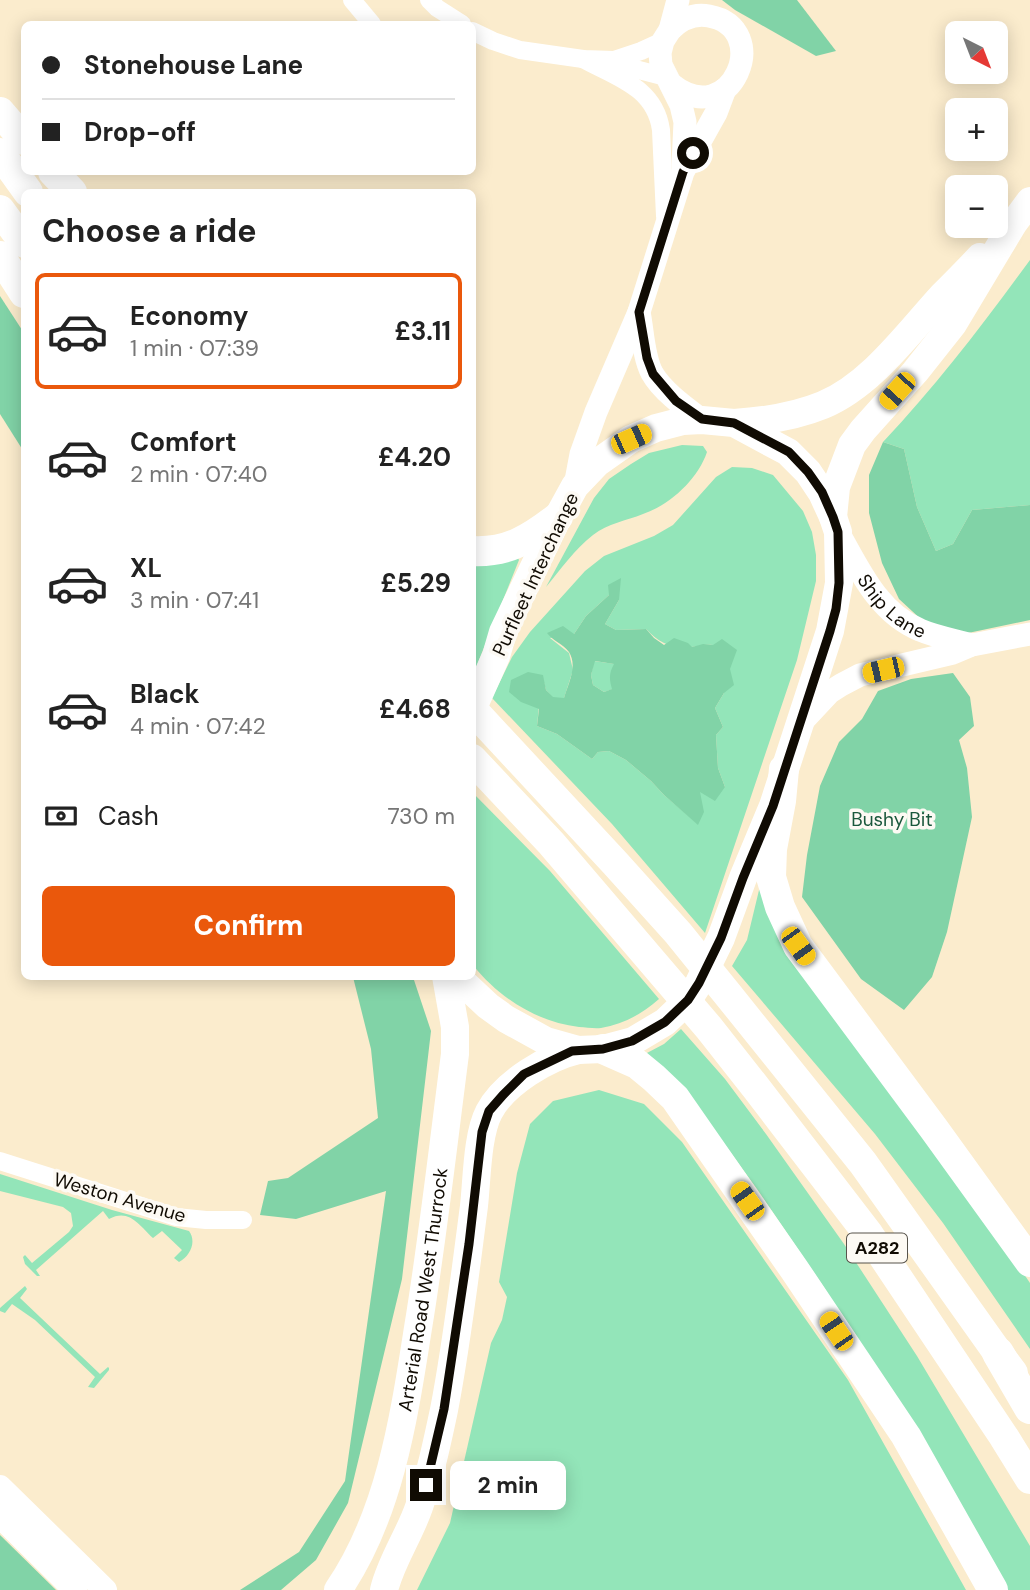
<!DOCTYPE html>
<html lang="en">
<head>
<meta charset="utf-8">
<style>
  :root { --surface:#fff; --page:#f6f6f6; --text:#222; --muted:#767676; --line:#e0e0e0; --accent:#ea580c }
  body { margin:0; font-family:"DM Sans",sans-serif; background:var(--page); color:var(--text); height:100vh; display:flex; flex-direction:column; font-size:26px; white-space:nowrap }
  * { box-sizing:border-box; margin:0 }
  p { font-size:23px; color:var(--muted) }
  .icon { flex:none; width:38px; height:38px; fill:none; stroke:currentColor; stroke-width:2; stroke-linecap:round; stroke-linejoin:round }
  .map { position:relative; flex:1; overflow:hidden }
  .details { position:absolute; left:21px; top:189px; width:455px; height:791px; display:flex; flex-direction:column; background:var(--surface); border-radius:10px; box-shadow:0 4px 18px #0003 }
  .details>* { flex:none }
  .banner { position:absolute; left:21px; top:21px; width:455px; height:154px; border-radius:10px; box-shadow:0 4px 18px #0003; display:grid; align-content:center; height:154px; padding:0 21px; background:var(--surface) }
  .needle { width:46px; rotate:138deg }
  .buttons { position:absolute; left:945px; top:21px; display:grid; gap:14px }
  .buttons a { display:grid; place-items:center; width:63px; height:63px; border-radius:10px; background:var(--surface); box-shadow:0 4px 18px #0003; font-size:35px }
  .end { position:absolute; width:32px; height:32px; margin:-16px; border:9px solid #100b03; background:#fff; box-shadow:0 0 0 4px #fff }
  .from { border-radius:50% }
  .bubble { position:absolute; height:49px; border-radius:10px; background:var(--surface); box-shadow:0 4px 18px #0003; font-size:23px; font-weight:700; line-height:49px; text-align:center }
  .car { position:absolute; width:21px; height:42px; margin:-21px -10px; border-radius:9px; box-shadow:0 0 5px 2px #0007; background:linear-gradient(#f5c518 24%,#345 0 40%,#f5c518 0 76%,#345 0 86%,#f5c518 0) }
  .banner b { display:flex; align-items:center; gap:24px; height:66px; font-size:26px }
  .banner b+b { border-top:2px solid var(--line) }
  .banner i { width:18px; height:18px; background:var(--text) }
  ul { padding:0; list-style:none }
  li { display:flex; align-items:center; gap:21px; height:116px; margin:0 14px 10px; padding:0 7px; border:4px solid transparent; border-radius:10px }
  li div { flex:1 }
  li b { display:block; font-size:26px }
  li em { font-style:normal; font-weight:700 }
  li.active { border-color:var(--accent) }
  li>.icon { width:63px; height:63px; stroke-width:1.5 }
  h2 { padding:0 21px; font-size:32px; line-height:84px }
  .pay { display:flex; align-items:center; gap:18px; height:77px; padding:0 21px; font-size:26px }
  .pay p { margin-inline-start:auto }
  .cta { display:flex; gap:14px; margin-top:auto; padding:14px 21px }
  .cta a { flex:1; height:80px; border-radius:10px; background:var(--accent); color:#fff; font-size:28px; font-weight:700; line-height:80px; text-align:center }
  .map>svg:first-child { display:block }
  .green { fill:#93e5b9; fill-rule:evenodd }
  .forest { fill:#81d3a7; fill-rule:evenodd }
  .lines { fill:none; stroke-linecap:round; stroke-linejoin:round }
  .minor { stroke:#fff; stroke-width:18 }
  .tertiary { stroke:#fff; stroke-width:23 }
  .secondary { stroke:#fff; stroke-width:24 }
  .primary { stroke:#fff; stroke-width:28 }
  .trunk { stroke:#fff; stroke-width:30 }
  .motorway { stroke:#fff; stroke-width:32 }
  .route { stroke:#100b03; stroke-width:9 }
  .labels { text-anchor:middle; stroke-width:7; stroke-linejoin:round; paint-order:stroke }
  .shield { fill:#fdfaf4; stroke:#57534b; stroke-width:2 }
  .shield-label { font-size:18px; font-weight:bold; fill:#100b03 }
  .street-label { font-size:19px; fill:#100b03; stroke:#fdfaf4 }
  .park-label { font-size:19px; fill:#1a583c; stroke:#fdfaf4 }
</style>
</head>
<body>
<div class="map">
<svg width="1030" height="1590" viewBox="0 0 1030 1590">
  <rect width="100%" height="100%" fill="#fbeccd"/>
  <g class="green">
    <path d="M1030,260V505L972,510L953,544L936,551L917,507L904,449L883,442C937,385 984,323 1030,260Z"/>
    <path d="M682,445L703,446L707,452C698,479 670,505 643,514C626,521 608,523 593,535C575,549 561,569 546,587L594,498L609,479L631,464L649,453Z"/>
    <path d="M732,467L752,468L773,475L803,511L812,532L816,555V581L797,660L705,933L612,824L492,698L512,657L530,632L585,571L604,556L654,536L673,525L716,477ZM609,595L619,600L605,624L616,630L646,629C659,643 672,649 691,647C701,646 702,644 713,645L724,693L715,708L723,727L716,735L718,768L725,787L700,791L698,824L664,795L651,781L626,760L609,751L598,752L592,759L557,734L537,726L542,675L546,690L553,698H564L573,670L569,653L550,638L574,634L586,616Z"/>
    <path d="M518,558L519,560L473,675V563Z"/>
    <path d="M594,661L615,664L613,689L604,692L593,685L591,675Z"/>
    <path d="M472,792L550,871L659,999C642,1014 624,1024 601,1028C594,1029 586,1027 579,1027C537,1022 499,998 473,965Z"/>
    <path d="M760,886L1030,1283V1349L943,1223L875,1134L732,966L747,940Z"/>
    <path d="M681,1029L725,1079L766,1134L844,1244L917,1356L1030,1546V1590H1004L825,1289L757,1189L686,1091L645,1054L664,1044Z"/>
    <path d="M599,1090L644,1104L682,1142L848,1380L966,1590H417L450,1523L491,1343L502,1320L507,1297L499,1282L517,1173L530,1124L553,1101Z"/>
    <path d="M0,1174L112,1210L189,1231C197,1242 190,1256 179,1262L174,1258L182,1250L162,1231L153,1238C139,1225 129,1208 109,1219L103,1211L36,1270L40,1276H37L25,1264L23,1257L25,1255L32,1263L69,1232L73,1226L71,1213L63,1207L0,1191Z"/>
    <path d="M25,1286L27,1289L20,1298L100,1374L108,1367L109,1368V1370L94,1388L88,1387L95,1377L35,1320L12,1304L5,1313L0,1311V1308Z"/>
  </g>
  <g class="forest">
    <path d="M722,0H797L836,51L816,56L735,10Z"/>
    <path d="M0,296L24,333V452L0,414Z"/>
    <path d="M883,442L904,449L917,507L936,551L953,544L972,510L1030,505V620L968,633L925,623L899,599L882,563L869,513V475Z"/>
    <path d="M621,578L619,600L605,624L616,630L646,629L654,638L664,645L674,638L688,643L692,647L703,644L713,645L722,639L737,650L730,669L734,685L724,693L715,708L723,727L716,735L718,768L725,787L715,801L700,792L704,812L698,825L664,795L651,781L626,760L609,751L598,752L592,759L557,734L537,726L539,709L521,702L509,692L511,680L528,672L543,675L546,690L553,697L564,698C568,684 578,666 569,652C563,644 553,641 547,633L563,626L574,634L586,616L609,595L608,585ZM595,661L614,664C609,673 609,679 612,689L604,692L593,685L591,675Z"/>
    <path d="M953,673L970,697L974,726L959,740L967,768L972,817L947,932L932,977L904,1010L861,979L802,897L807,855L820,786L839,742L862,719L878,691L911,679Z"/>
    <path d="M353,977H413L431,1031L402,1279L348,1503L316,1560L281,1590H240L299,1552L345,1481L386,1191L296,1219L260,1215L268,1181L288,1178L378,1118L371,1049Z"/>
    <path d="M0,1535L56,1590H0Z"/>
  </g>
  <g class="lines">
    <g class="minor">
      <path d="M352,0L372,24"/>
      <path d="M429,0L437,8L462,24"/>
      <path d="M472,31L493,41L520,50L583,59L614,60L641,51L663,41"/>
      <path d="M583,59C616,77 655,87 661,130L665,216"/>
      <path d="M614,60L635,69L666,77"/>
      <path d="M0,1161L176,1217L206,1220H243"/>
    </g>
    <g class="tertiary">
      <path d="M678,0L670,30L663,41L660,53L661,65L681,105L685,122L683,165"/>
      <path d="M670,30C681,19 693,13 709,16C774,28 732,133 671,84"/>
      <path d="M639,312C643,331 643,356 652,373C662,391 686,408 702,420"/>
      <path d="M575,486L581,454L596,412L639,312L683,172L716,113L725,89"/>
      <path id="s1" d="M838,532C859,569 878,613 920,630C936,637 955,640 972,645"/>
      <path d="M801,723L830,692L841,685L860,675L953,653L972,645L1030,634"/>
    </g>
    <g class="secondary">
      <path d="M0,1487L105,1590"/>
      <path d="M0,1516L75,1590"/>
    </g>
    <g class="primary">
      <path d="M734,423C765,421 794,417 823,405C871,385 908,333 942,296C955,283 968,270 980,257"/>
      <path d="M833,517L836,487L852,445L863,430L915,372L953,324L1013,224L1030,201"/>
      <path d="M456,976L488,1006L506,1019L546,1041L578,1050L603,1049L633,1041L665,1022L688,1000L699,983L721,938L743,878L773,806L830,631L839,583L838,532L833,517L822,493L808,472L788,452L734,423L702,420L683,421L656,428L631,439L597,463L575,486L558,517L503,632L496,656L472,710"/>
      <path id="s2" d="M338,1590C390,1514 404,1417 418,1328C433,1237 443,1146 455,1054V1027L446,976"/>
      <path d="M384,1590C391,1561 409,1536 419,1507C430,1476 437,1443 444,1410C457,1343 465,1274 474,1206C477,1179 477,1135 489,1112C504,1083 548,1057 578,1050"/>
    </g>
    <g class="trunk">
      <path d="M0,112L24,140"/>
      <path d="M0,153L28,192"/>
      <path d="M53,172L72,192"/>
      <path d="M0,210L24,243"/>
      <path d="M0,256L24,293"/>
      <path d="M472,551C508,553 531,538 558,517"/>
      <path d="M472,709L615,863L678,933L729,996L863,1163L998,1353L1013,1373"/>
      <path d="M472,759L551,843L709,1028L757,1089L869,1235L1004,1437L1030,1479"/>
      <path d="M784,769L781,801L772,849L771,877L780,907L798,946L934,1129L1030,1262"/>
      <path d="M603,1049L637,1064L654,1078L675,1098L700,1134L794,1269L906,1436L993,1590"/>
    </g>
    <path class="motorway" d="M998,1353L1030,1408"/>
  </g>
  <g class="lines">
    <path class="route" d="M426,1485L444,1409L469,1244L482,1132L489,1111L503,1095L524,1074L572,1051L603,1049L632,1041L665,1022L688,1000L699,983L721,938L743,878L773,806L830,631L836,609L839,583L838,532L833,517L822,492L808,472L789,452L734,423L702,419L676,401L653,374L647,358L639,312L683,172L693,153"/>
  </g>
  <g class="labels">
    <rect class="shield" x="847" y="1233.5" width="60" height="29" rx="5"/>
    <g class="shield-label">
      <text x="877" y="1254">A282</text>
    </g>
    <g class="street-label">
      <text transform="translate(535 574) rotate(-65)" y="7">Purfleet Interchange</text>
      <text dy="7" stroke="none"><textPath href="#s1" startOffset="93">Ship Lane</textPath></text>
      <text transform="translate(120 1197) rotate(16)" y="7">Weston Avenue</text>
      <text dy="7" stroke="none"><textPath href="#s2" startOffset="315">Arterial Road West Thurrock</textPath></text>
    </g>
    <g class="park-label">
      <text x="892" y="826">Bushy Bit</text>
    </g>
  </g>
</svg>
<div class="buttons">
<a><svg class="needle" viewBox="-14 -14 28 28"><path d="M0-13l5 13h-10z" fill="#e53935"/><path d="M0 13l5-13h-10z" fill="#767676"/></svg></a>
<a>+</a>
<a>−</a>
</div>
<i class="end from" style="left:693px;top:153px"></i>
<i class="end" style="left:426px;top:1485px"></i>
<div class="bubble" style="left:450px;top:1461px;width:116px">2 min</div>
<i class="car" style="left:897px;top:391px;rotate:222deg"></i>
<i class="car" style="left:631px;top:439px;rotate:66deg"></i>
<i class="car" style="left:883px;top:670px;rotate:257deg"></i>
<i class="car" style="left:798px;top:946px;rotate:144deg"></i>
<i class="car" style="left:747px;top:1201px;rotate:325deg"></i>
<i class="car" style="left:836px;top:1331px;rotate:326deg"></i>
<div class="banner">
<b><i class="from"></i>Stonehouse Lane</b>
<b><i></i>Drop-off</b>
</div>
<section class="details">
<h2>Choose a ride</h2>
<ul>
<li class="active"><svg class="icon" aria-label="car" viewBox="0 0 24 24"><path d="M5 17H2v-5l4-1 3-4h7l3 4 3 1v5h-3M9 17h6M6 11h13"/><circle cx="7" cy="17" r="2"/><circle cx="17" cy="17" r="2"/></svg><div><b>Economy</b><p>1 min · 07:39</p></div><em>£3.11</em></li>
<li><svg class="icon" aria-label="car" viewBox="0 0 24 24"><path d="M5 17H2v-5l4-1 3-4h7l3 4 3 1v5h-3M9 17h6M6 11h13"/><circle cx="7" cy="17" r="2"/><circle cx="17" cy="17" r="2"/></svg><div><b>Comfort</b><p>2 min · 07:40</p></div><em>£4.20</em></li>
<li><svg class="icon" aria-label="car" viewBox="0 0 24 24"><path d="M5 17H2v-5l4-1 3-4h7l3 4 3 1v5h-3M9 17h6M6 11h13"/><circle cx="7" cy="17" r="2"/><circle cx="17" cy="17" r="2"/></svg><div><b>XL</b><p>3 min · 07:41</p></div><em>£5.29</em></li>
<li><svg class="icon" aria-label="car" viewBox="0 0 24 24"><path d="M5 17H2v-5l4-1 3-4h7l3 4 3 1v5h-3M9 17h6M6 11h13"/><circle cx="7" cy="17" r="2"/><circle cx="17" cy="17" r="2"/></svg><div><b>Black</b><p>4 min · 07:42</p></div><em>£4.68</em></li>
</ul>
<div class="pay"><svg class="icon" aria-label="cash" viewBox="0 0 24 24"><path d="M3 7h18v10H3z"/><circle cx="12" cy="12" r="2"/></svg>Cash<p>730 m</p></div>
<div class="cta"><a>Confirm</a></div>
</section>
</div>
</body>
</html>
